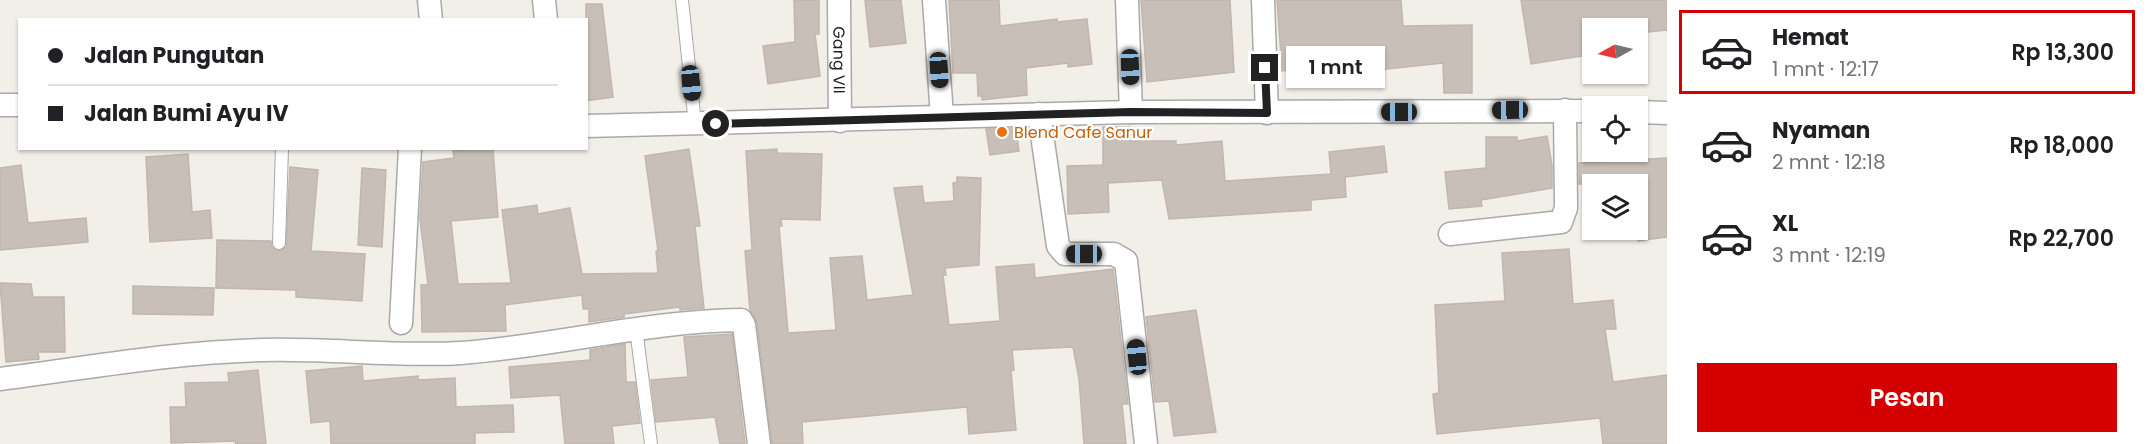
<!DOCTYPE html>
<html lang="id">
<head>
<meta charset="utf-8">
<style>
  :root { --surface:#fff; --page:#f2f2f2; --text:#202124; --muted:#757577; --line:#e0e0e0; --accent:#d40000 }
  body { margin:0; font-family:Poppins,sans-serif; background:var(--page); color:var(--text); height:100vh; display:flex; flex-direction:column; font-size:22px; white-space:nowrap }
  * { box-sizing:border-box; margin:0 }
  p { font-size:20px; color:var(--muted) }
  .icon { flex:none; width:33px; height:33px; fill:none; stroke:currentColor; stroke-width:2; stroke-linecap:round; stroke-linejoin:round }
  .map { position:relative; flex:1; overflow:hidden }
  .drawer { display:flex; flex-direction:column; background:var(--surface); width:480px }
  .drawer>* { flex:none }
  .top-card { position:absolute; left:18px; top:18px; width:570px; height:132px; border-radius:0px; box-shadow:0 2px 4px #0004; display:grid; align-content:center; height:132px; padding:0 30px; background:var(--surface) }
  .needle { width:39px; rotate:262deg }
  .buttons { position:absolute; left:1582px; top:18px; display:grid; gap:12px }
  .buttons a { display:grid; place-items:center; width:66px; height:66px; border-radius:0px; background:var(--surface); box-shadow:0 2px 4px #0004; font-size:30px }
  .end { position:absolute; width:27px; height:27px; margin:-14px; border:8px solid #222; background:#fff; box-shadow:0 0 0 3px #fff }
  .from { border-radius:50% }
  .bubble { position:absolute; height:42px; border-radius:0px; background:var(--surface); box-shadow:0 2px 4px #0004; font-size:20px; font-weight:600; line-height:42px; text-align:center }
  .car { position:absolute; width:18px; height:36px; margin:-18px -9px; border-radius:8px; box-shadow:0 0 4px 2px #0007; background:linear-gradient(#222 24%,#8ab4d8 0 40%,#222 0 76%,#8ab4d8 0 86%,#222 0) }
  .top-card b { display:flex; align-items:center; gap:21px; height:57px; font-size:22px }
  .top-card b+b { border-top:2px solid var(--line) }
  .top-card i { width:15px; height:15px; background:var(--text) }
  ul { padding:10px 0 0; list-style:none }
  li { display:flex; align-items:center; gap:18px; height:84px; margin:0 12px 9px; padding:0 18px; border:3px solid transparent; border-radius:0px }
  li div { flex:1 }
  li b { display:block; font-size:22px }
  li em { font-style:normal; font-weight:600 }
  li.active { border-color:var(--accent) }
  li>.icon { width:54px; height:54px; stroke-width:1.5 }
  .primary-button { display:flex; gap:12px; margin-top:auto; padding:12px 30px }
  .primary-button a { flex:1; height:69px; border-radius:0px; background:var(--accent); color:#fff; font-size:24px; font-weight:600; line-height:69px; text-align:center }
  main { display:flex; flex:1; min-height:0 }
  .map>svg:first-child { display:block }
  .building { fill:#c7bfb8; stroke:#c4b6ab; stroke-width:1.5 }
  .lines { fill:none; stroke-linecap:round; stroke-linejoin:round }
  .lane-casing { stroke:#a9a9a9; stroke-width:14 }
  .street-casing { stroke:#a9a9a9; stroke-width:25 }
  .lane { stroke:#fff; stroke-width:12 }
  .street { stroke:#fff; stroke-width:22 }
  .route { stroke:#222; stroke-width:8 }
  .food-dot { fill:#e8710a; stroke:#fff; stroke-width:2 }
  .labels { text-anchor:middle; stroke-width:4.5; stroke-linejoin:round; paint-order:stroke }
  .street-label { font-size:16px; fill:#222; stroke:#fff }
  .food-label { font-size:16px; fill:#c56008; stroke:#fff; text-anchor:start }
</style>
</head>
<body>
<main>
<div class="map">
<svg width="1667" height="444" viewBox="0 0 1667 444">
  <rect width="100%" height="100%" fill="#f2efe9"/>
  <g class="building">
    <path d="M794,0H819V34H815L820,76L768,84L763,46L795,42Z"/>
    <path d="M865,0H901L906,43L870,47Z"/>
    <path d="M949,0H999L1000,26L1057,19V22L1087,19L1092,64L1068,67V63L1026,68L1027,95L982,100V96H978L977,73H953Z"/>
    <path d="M1141,0H1230L1234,72L1147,82Z"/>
    <path d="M1277,0H1401L1403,26L1472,25V93H1444L1443,63L1350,73L1349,63L1282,71Z"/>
    <path d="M1521,0H1667V30L1638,33V28H1593V38L1586,39L1589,55L1531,64Z"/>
    <path d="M586,4H602L613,97L586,101Z"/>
    <path d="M1103,127H1130V141H1176V145L1222,141L1225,181L1331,174L1329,152L1384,146L1387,172L1345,177L1346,197L1311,200V210L1169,219L1162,180L1108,183L1109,212L1068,214L1067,166L1103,165Z"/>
    <path d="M986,129H1016L1019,151L990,155Z"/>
    <path d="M1547,136L1552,165V188L1481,200L1482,206L1449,209L1445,172L1486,168V137H1517V141Z"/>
    <path d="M493,148L498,217L451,221L458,284L511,283L502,210L537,205L538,214L570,208L582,274L658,273L656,251H658L645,156L689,149L700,226H695L704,308L680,310V307L624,314V317L589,322V309H583L582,295L505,305L506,331L422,332L421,285H428L420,219L423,162L454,158L453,151Z"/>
    <path d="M777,149V153L822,154L820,220L781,219L782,226H779L788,333L836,330L830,258L862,256L867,300L913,295L894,188L922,186L924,203L954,201L953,183L957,182V177L981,178L979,265L945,268L946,275H943L949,325L1000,321L996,267L1034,264L1035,278L1113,269L1128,404H1122L1126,444H1084L1079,379L1073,347L1012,350L1014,370L1011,371L1016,430L969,434L967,407L802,422L803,444H772L757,323L750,311L745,251L752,250L746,151Z"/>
    <path d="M188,154L192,212L210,210L212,238L150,242L146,157Z"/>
    <path d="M1667,158V237L1638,241V184H1579V163Z"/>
    <path d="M21,165L28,223L86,218L88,242L0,250V168Z"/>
    <path d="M290,167L318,170L311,251L365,254L362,301L296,297V290L216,288L217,240L271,241L272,247L278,251L286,247Z"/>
    <path d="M362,168L386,170L382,247L358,245Z"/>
    <path d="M1569,249L1573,304L1613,300L1616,329H1605L1613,382L1667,375V444H1603L1600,418L1437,434L1433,394L1439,393L1435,305L1505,301L1502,253Z"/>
    <path d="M0,283L31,284L33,297H64L65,352H38L39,359L6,362Z"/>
    <path d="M133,286L214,288L213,315L133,314Z"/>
    <path d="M1196,310L1216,432L1174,436L1169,401L1155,402L1146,317Z"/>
    <path d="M732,334L745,444H720L715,417L656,422L651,380L688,377L684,337Z"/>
    <path d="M625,344L626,382H635L640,423L612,426L614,444H565L560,395L511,398L509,367L590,360V350Z"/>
    <path d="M362,366L363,381L418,376V380L455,378L456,407L513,405L514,432L475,433V444H331L330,421L311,423L306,371Z"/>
    <path d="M258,370L266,444H236L235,441L171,443L170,407H186L185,383L229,382L228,373Z"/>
  </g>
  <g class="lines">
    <defs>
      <g id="lane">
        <path d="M682,0L695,124"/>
        <path d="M279,243L282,148"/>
        <path d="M636,329L651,444"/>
      </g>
      <g id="street">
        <path d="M429,0L431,20"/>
        <path d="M544,0L546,20"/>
        <path id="s1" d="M839,0L840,121"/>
        <path d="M934,0L942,117"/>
        <path d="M1127,0L1131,112"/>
        <path d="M1263,0L1267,113"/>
        <path d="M0,105H20"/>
        <path d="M1638,112L1667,113"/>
        <path d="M1039,114L1058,246L1065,254H1114L1126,261L1146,444"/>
        <path d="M586,126L1131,112L1593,111"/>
        <path d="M1450,234L1561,222L1566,208L1565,110"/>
        <path d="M401,323L410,148"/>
        <path d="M0,379C87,368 174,352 262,350C328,348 395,357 461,353C555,346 647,321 741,320L744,325L759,444"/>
      </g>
    </defs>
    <use href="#lane" class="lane-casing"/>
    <use href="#street" class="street-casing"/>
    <use href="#lane" class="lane"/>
    <use href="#street" class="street"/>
  </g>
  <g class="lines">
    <path class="route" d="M716,124L1131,112L1267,113L1265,68"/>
  </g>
  <circle class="food-dot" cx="1002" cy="132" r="6"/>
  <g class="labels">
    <g class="street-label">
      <text dy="6" stroke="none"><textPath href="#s1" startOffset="60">Gang VII</textPath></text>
    </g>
    <g class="food-label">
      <text x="1014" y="138">Blend Cafe Sanur</text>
    </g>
  </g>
</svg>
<div class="buttons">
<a><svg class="needle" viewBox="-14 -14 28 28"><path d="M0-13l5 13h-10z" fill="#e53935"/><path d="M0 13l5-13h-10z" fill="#757577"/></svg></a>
<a><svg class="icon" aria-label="locate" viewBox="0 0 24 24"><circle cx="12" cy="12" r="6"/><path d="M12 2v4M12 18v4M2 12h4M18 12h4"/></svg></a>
<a><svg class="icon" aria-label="layers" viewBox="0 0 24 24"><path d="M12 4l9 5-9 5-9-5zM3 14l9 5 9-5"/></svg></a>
</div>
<i class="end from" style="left:716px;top:124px"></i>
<i class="end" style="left:1265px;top:68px"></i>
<div class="bubble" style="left:1286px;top:46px;width:99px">1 mnt</div>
<i class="car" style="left:1130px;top:67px;rotate:178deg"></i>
<i class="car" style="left:939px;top:70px;rotate:176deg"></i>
<i class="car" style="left:691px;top:83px;rotate:174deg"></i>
<i class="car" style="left:1510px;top:110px;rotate:269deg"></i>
<i class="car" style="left:1399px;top:112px;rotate:270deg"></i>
<i class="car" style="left:1084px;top:254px;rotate:270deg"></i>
<i class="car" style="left:1137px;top:357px;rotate:354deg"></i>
<div class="top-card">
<b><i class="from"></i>Jalan Pungutan</b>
<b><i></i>Jalan Bumi Ayu IV</b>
</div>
</div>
<section class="drawer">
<ul>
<li class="active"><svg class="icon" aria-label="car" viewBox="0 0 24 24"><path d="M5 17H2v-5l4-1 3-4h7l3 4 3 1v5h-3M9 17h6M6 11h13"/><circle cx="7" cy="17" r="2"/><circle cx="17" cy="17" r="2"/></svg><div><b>Hemat</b><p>1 mnt · 12:17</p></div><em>Rp 13,300</em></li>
<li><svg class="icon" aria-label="car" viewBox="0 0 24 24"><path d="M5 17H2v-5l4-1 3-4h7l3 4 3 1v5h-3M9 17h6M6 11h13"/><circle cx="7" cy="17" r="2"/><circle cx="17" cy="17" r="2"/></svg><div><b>Nyaman</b><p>2 mnt · 12:18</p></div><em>Rp 18,000</em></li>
<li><svg class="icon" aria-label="car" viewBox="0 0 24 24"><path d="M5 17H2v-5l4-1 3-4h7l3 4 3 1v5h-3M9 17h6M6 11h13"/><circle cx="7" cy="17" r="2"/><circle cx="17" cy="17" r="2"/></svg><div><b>XL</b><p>3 mnt · 12:19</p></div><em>Rp 22,700</em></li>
</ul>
<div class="primary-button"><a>Pesan</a></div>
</section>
</main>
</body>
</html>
